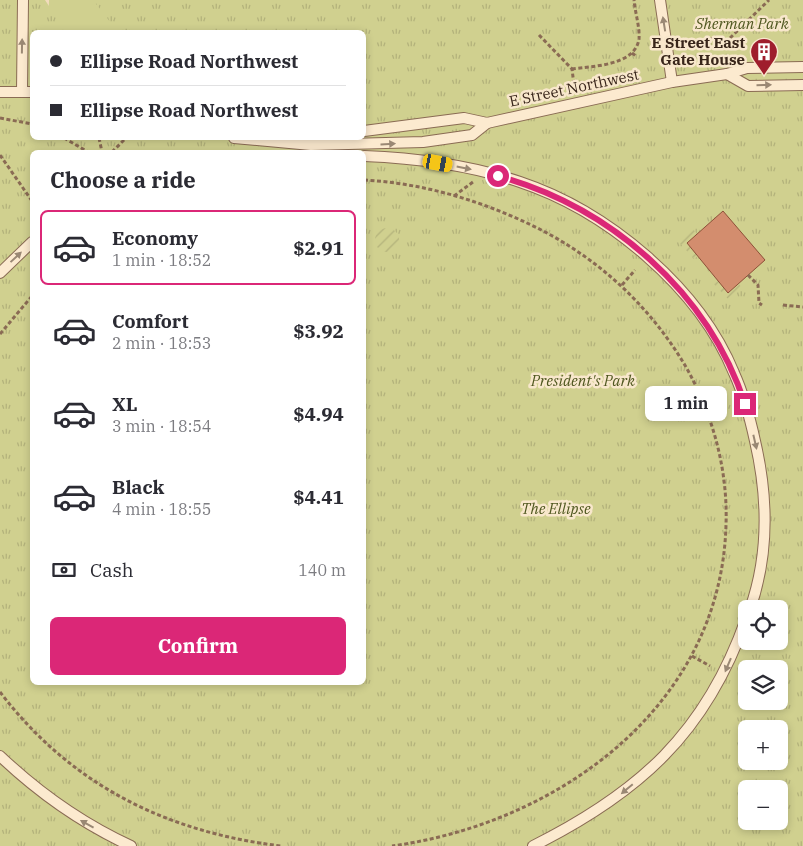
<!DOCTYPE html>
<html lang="en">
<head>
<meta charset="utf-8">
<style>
  :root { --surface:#fff; --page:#f7f7f7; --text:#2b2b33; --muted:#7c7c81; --line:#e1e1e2; --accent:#db2777 }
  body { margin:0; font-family:"IBM Plex Serif",serif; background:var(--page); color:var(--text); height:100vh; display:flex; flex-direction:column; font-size:19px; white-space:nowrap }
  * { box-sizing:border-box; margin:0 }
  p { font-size:16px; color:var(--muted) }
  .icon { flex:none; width:28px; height:28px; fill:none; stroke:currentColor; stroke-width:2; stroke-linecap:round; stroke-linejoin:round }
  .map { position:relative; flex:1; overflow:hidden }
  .details { position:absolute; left:30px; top:150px; width:336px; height:535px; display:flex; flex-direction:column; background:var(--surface); border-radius:8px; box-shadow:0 2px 8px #0003 }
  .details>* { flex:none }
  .top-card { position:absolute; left:30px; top:30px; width:336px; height:110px; border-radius:8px; box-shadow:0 2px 8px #0003; display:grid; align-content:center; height:110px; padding:0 20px; background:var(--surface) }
  .tools { position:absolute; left:738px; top:600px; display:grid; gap:10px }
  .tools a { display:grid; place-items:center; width:50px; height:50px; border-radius:8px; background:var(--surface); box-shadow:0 2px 8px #0003; font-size:25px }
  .end { position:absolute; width:22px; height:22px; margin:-11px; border:6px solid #db2777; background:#fff; box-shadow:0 0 0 2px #fff }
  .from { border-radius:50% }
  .bubble { position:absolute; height:35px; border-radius:8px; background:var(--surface); box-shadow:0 2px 8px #0003; font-size:16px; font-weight:700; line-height:35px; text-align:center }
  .car { position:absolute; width:15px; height:30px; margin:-15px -8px; border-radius:6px; box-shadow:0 0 4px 1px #0007; background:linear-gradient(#f5c518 24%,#345 0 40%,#f5c518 0 76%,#345 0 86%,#f5c518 0) }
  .top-card b { display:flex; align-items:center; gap:18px; height:48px; font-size:19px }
  .top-card b+b { border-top:1px solid var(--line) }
  .top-card i { width:12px; height:12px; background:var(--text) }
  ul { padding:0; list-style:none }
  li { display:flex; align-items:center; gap:15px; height:75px; margin:0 10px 8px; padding:0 10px; border:2px solid transparent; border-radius:8px }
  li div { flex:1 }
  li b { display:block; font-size:19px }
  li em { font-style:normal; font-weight:700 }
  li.current { border-color:var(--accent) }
  li>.icon { width:45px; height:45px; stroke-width:1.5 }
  h2 { padding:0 20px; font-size:22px; line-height:60px }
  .pay { display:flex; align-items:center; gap:12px; height:55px; padding:0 20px; font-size:19px }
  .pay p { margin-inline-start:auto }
  .button { display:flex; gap:10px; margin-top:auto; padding:10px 20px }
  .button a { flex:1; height:58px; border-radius:8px; background:var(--accent); color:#fff; font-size:20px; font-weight:700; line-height:58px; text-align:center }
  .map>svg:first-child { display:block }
  .grass { fill:#d0d08f }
  .park { fill:url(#park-tufts); fill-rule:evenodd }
  .garden { fill:url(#garden-furrows) }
  .building { fill:#d38d6e; stroke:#8c5038 }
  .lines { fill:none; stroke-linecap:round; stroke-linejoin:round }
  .service-casing { stroke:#8a6b54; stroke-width:12 }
  .path { stroke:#8a6b54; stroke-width:3; stroke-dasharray:4 2.5; stroke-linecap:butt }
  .service { stroke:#fceacf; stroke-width:10 }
  .oneway { fill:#9a8874 }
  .route { stroke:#db2777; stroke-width:6 }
  .labels { text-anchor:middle; stroke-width:5; stroke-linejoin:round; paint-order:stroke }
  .park-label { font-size:15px; font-style:italic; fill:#4f571f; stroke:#f8e7cc }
  .poi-label { font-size:15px; font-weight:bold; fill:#38251a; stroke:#f8e7cc; text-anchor:end }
  .street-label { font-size:15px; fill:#38251a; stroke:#f8e7cc }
</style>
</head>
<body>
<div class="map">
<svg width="803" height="846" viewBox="0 0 803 846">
  <defs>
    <pattern id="park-tufts" width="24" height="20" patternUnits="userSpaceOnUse" patternTransform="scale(1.25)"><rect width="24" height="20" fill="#d0d08f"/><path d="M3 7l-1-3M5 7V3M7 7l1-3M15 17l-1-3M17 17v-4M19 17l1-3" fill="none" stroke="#b3b27b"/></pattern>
    <pattern id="garden-furrows" width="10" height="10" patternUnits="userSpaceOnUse" patternTransform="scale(1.25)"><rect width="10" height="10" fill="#d0d08f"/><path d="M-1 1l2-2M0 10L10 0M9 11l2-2" fill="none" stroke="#b3b27b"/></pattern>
  </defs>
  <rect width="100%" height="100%" fill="#f2dcbc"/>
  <path class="grass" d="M49,0H95L123,32H48Z"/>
  <path class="park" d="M0,0H45L66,32H32V138H364V32H118L93,0H803V846H0ZM32,152H364V682H32ZM746,609H779V641H746ZM746,669H779V701H746ZM746,729H779V761H746ZM746,789H779V821H746Z"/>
  <g class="garden">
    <path d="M692,228L697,234L687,243L698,256L694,259L678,241Z"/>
    <circle cx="387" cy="240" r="12"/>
    <path d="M716,277L728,293L739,284L742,288L729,300L711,281Z"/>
  </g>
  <path class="building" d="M723,211L765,260L728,293L687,243Z"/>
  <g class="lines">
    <defs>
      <g id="service">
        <path d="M660,0L672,82"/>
        <path d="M727,74L748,86L803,85"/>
        <path d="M0,92H32"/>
        <path d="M22,92L23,0"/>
        <path d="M364,131L464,118L487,123L672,82L727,74L747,68L803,67"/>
        <path d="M234,138L311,145L423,142L472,135L487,123"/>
        <path d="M364,156C416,158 470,165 520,182C607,211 699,287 734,373C744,395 750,418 755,441C768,497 769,555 750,609"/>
        <path d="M0,273L32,242"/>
        <path d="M0,756C40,794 81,823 131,846"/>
        <path d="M533,846C639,793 706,733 746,619"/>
      </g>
    </defs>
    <use href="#service" class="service-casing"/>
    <g class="path">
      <path d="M539,35L572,69L574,85"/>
      <path d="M730,38L769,0"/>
      <path d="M709,40L716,37"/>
      <path d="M632,53L636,56"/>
      <path d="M572,69C592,66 635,66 639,39C640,28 635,12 634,0"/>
      <path d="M0,118L32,124"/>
      <path d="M64,138L88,152"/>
      <path d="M99,138L102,152"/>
      <path d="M112,152L126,138"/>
      <path d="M0,155L32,201"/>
      <path d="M364,180C420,183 476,199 527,223C594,254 649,304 686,367C713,415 728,470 726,525C721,706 559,823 392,846"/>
      <path d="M454,196L473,182"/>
      <path d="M748,275L758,285L759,303L762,305"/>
      <path d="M622,285L635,270"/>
      <path d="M783,305L803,307"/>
      <path d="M0,334L32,296"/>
      <path d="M702,400L723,391"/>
      <path d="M692,656L710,666"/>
      <path d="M0,692C71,785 166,832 281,846"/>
    </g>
    <use href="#service" class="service"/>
  </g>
  <defs><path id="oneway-solid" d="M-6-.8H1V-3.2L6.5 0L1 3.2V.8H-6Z" transform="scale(1.25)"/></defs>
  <g class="oneway">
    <use href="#oneway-solid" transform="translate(664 24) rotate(-99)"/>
    <use href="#oneway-solid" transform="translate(22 46) rotate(-89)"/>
    <use href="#oneway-solid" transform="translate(764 85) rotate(-2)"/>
    <use href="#oneway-solid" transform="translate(388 144) rotate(-3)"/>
    <use href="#oneway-solid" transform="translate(464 168) rotate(11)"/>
    <use href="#oneway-solid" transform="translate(16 257) rotate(-43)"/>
    <use href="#oneway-solid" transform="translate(755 442) rotate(77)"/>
    <use href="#oneway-solid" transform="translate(728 665) rotate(113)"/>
    <use href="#oneway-solid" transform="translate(627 789) rotate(140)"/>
    <use href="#oneway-solid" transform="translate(87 824) rotate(-151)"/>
  </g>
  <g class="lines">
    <path class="route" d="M498,176C611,207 708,292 745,404"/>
  </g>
  <defs>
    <symbol id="building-pin" viewBox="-11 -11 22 30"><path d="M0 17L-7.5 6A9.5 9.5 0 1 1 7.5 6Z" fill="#9f1e2d" stroke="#f8e7cc"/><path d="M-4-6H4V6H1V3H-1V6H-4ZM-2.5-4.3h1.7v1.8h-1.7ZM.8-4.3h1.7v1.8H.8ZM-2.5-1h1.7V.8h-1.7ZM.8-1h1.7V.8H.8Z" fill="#fff"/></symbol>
  </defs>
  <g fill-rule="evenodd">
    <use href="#building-pin" x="748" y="36" width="32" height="43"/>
  </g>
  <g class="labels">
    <g class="park-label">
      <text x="742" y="29">Sherman Park</text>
      <text x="583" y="386">President's Park</text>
      <text x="556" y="514">The Ellipse</text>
    </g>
    <g class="poi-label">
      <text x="745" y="48">E Street East<tspan x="745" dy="17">Gate House</tspan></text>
    </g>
    <g class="street-label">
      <text transform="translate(574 88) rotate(-12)" y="5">E Street Northwest</text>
    </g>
  </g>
</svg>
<div class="tools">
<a><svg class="icon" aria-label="locate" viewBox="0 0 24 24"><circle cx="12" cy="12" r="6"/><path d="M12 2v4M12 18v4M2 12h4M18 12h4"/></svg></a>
<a><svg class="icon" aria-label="layers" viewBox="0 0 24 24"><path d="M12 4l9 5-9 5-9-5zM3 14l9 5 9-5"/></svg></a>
<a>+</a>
<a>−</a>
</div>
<i class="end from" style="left:498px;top:176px"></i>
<i class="end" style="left:745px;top:404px"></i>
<div class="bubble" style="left:645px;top:386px;width:82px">1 min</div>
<i class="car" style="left:438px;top:163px;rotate:100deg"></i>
<div class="top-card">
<b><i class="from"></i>Ellipse Road Northwest</b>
<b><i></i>Ellipse Road Northwest</b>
</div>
<section class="details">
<h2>Choose a ride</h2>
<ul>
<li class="current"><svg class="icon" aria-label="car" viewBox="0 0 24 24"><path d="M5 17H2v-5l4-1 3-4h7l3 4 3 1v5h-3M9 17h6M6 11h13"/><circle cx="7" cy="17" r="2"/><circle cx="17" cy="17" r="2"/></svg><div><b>Economy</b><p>1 min · 18:52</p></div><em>$2.91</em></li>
<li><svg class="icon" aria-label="car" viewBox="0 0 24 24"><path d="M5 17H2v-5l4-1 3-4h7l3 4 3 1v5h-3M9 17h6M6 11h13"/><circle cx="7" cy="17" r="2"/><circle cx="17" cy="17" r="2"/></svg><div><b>Comfort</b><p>2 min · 18:53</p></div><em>$3.92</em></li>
<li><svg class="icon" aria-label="car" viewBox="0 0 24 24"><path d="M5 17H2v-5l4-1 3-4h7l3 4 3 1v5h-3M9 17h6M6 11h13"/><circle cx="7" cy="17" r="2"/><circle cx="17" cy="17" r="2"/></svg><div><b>XL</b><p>3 min · 18:54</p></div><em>$4.94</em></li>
<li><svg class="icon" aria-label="car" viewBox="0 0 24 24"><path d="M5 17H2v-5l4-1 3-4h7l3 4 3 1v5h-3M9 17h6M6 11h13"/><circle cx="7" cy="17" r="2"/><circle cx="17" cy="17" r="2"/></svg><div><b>Black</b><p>4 min · 18:55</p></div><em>$4.41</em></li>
</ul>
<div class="pay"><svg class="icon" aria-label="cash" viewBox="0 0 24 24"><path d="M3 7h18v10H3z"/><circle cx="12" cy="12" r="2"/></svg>Cash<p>140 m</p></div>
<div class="button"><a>Confirm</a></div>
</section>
</div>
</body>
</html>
